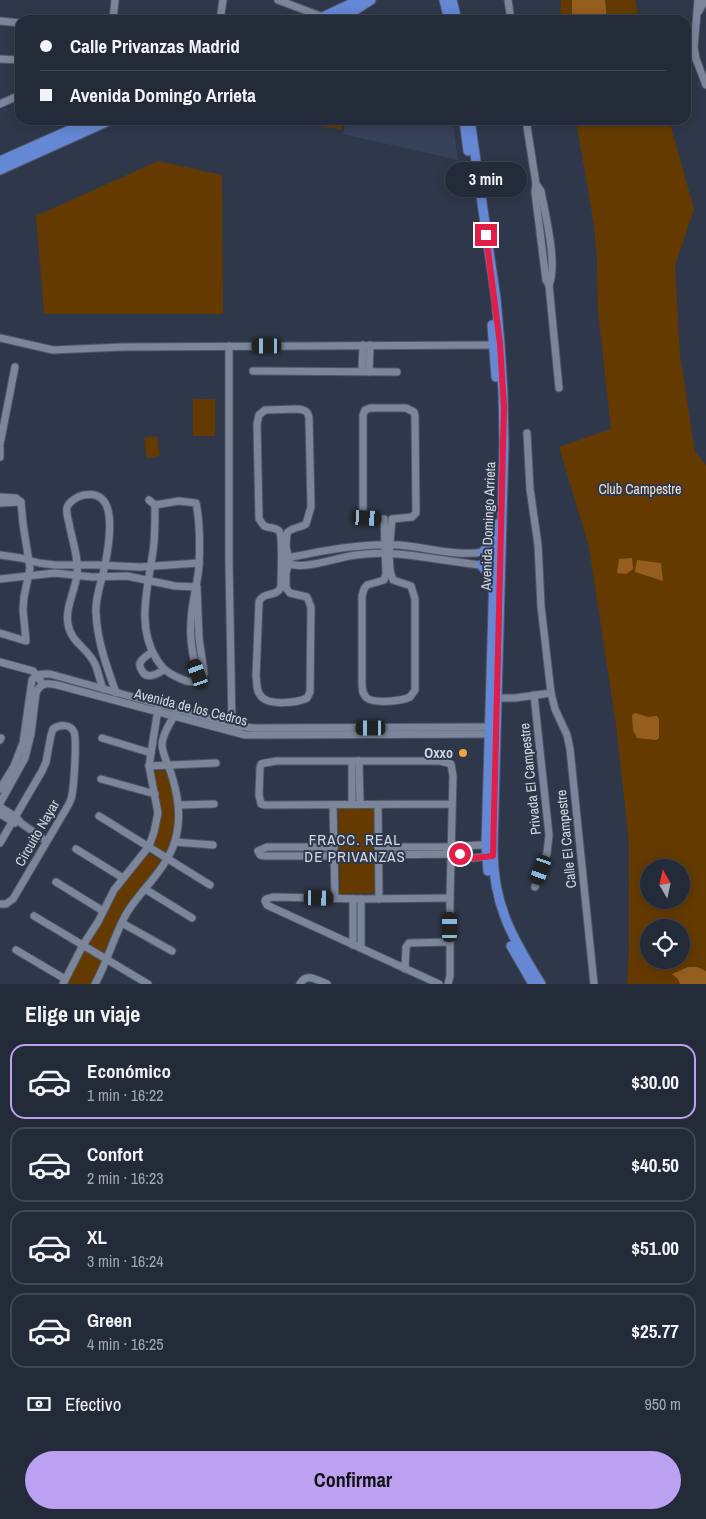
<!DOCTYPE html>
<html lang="es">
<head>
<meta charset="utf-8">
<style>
  :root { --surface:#232a38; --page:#2f3643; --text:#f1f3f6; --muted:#a3a7ae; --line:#404653; --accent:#bca0f2 }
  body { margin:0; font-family:"Archivo Narrow",sans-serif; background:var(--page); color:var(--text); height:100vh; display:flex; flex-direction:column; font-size:19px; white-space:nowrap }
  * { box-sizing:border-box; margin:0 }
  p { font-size:16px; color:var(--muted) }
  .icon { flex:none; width:28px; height:28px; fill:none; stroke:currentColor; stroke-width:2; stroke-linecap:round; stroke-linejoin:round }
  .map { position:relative; height:984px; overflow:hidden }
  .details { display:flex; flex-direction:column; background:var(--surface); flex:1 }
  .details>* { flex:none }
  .top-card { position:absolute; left:15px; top:15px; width:676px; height:110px; border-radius:15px; box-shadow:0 2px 12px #0003,0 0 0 1px var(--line); display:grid; align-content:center; height:110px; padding:0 25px; background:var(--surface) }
  .needle { width:32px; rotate:351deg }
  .fabs { position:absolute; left:640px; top:859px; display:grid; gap:10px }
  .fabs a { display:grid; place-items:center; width:50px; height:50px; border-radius:50%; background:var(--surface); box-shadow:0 2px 12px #0003,0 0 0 1px var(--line); font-size:25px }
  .end { position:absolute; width:22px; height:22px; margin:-11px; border:6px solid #e11d48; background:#fff; box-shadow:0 0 0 2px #fff }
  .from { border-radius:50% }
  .bubble { position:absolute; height:35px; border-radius:18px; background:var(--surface); box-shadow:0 2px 12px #0003,0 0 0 1px var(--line); font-size:16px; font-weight:800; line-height:35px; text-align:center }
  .car { position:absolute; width:15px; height:30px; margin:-15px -8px; border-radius:6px; box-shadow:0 0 4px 1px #0007; background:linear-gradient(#222 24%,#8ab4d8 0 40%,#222 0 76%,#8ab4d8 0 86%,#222 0) }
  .top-card b { display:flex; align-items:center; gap:18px; height:48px; font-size:19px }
  .top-card b+b { border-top:1px solid var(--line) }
  .top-card i { width:12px; height:12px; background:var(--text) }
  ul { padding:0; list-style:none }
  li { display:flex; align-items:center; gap:15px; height:75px; margin:0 10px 8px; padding:0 15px; border:2px solid var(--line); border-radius:15px }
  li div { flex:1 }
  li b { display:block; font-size:19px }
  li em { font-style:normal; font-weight:800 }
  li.current { border-color:var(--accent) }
  li>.icon { width:45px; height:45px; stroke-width:1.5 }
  h2 { padding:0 25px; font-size:22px; line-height:60px }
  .pay { display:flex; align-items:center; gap:12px; height:55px; padding:0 25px; font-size:19px }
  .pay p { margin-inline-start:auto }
  .cta { display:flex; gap:10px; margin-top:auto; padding:10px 25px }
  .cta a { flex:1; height:58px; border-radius:30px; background:var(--accent); color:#111; font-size:20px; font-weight:800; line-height:58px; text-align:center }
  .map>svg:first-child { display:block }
  .built { fill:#36425a }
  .green { fill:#643a00; fill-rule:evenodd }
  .water { fill:#945f1e }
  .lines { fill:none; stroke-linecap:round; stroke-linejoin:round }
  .minor-casing { stroke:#4f5666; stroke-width:9 }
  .major-casing { stroke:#4f5666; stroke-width:11 }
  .minor { stroke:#7b869b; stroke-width:7 }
  .major { stroke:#6588d5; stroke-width:9 }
  .route { stroke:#e11d48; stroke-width:6 }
  .poi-dot { fill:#f4a344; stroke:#2f384a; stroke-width:2 }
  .labels { text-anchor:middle; stroke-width:4; stroke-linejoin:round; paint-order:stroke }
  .park-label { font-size:14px; fill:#f2e0cd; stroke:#2f384a }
  .street-label { font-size:14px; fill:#d1d8e3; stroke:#2f384a }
  .poi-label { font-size:14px; font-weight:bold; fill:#d1d8e3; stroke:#2f384a; text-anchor:end }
  .neighbourhood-label { font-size:15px; letter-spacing:1px; fill:#d1d8e3; stroke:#2f384a }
</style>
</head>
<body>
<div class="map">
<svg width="706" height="984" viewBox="0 0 706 984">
  <rect width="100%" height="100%" fill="#2f384a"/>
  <path class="built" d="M346,120H452L458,160L343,134Z"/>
  <g class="green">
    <path d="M561,0H635L639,20H560Z"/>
    <path d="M299,120H344L342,130L299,122Z"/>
    <path d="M576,120H669L694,209L675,266L680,355L695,452L706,465V984H627L629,949V842L616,725L589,547L559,447L611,429L598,311L597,259L594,225ZM649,868H681V900H649ZM649,928H681V960H649Z"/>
    <path d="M158,161L222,175L223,314H44L36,216Z"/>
    <rect x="193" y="399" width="22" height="37"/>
    <path d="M157,436L160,456L147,458L144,438Z"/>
    <path d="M165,770C178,803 181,822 165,855L152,845L160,824V809L152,771Z"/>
    <path d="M338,809H374L375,893L340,894Z"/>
    <path d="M148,853L162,861C151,879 136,894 124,911C115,924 109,941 103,956L87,945L100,927L107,913L112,898Z"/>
    <path d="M85,950L102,962L91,984H67Z"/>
  </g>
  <g class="water">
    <path d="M572,0H605L607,20H572Z"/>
    <path d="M632,558L633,569L626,574L617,573L619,559Z"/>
    <path d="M637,560L661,563L663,581L635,572Z"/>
    <path d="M635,713L648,717L657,716L659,719V738L656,740L637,738L633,730L632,715Z"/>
    <path d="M688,967H697L706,971V984H680L678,979L672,974Z"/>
  </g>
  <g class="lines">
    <defs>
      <g id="minor">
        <path d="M278,0L323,17L324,20"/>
        <path d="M508,0L511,20"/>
        <path d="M698,0L694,47L696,59L706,85"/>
        <path d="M699,11L705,0"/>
        <path d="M113,20L115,0"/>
        <path d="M220,20L223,0"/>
        <path d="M0,21L20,23"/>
        <path d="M0,59L20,60"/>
        <path d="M0,104L20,95"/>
        <path d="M526,120L536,184L535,192L546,280L549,285L559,388"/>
        <path d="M536,184L541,191C545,214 558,264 549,285"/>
        <path d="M0,338L53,350L123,347L498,345"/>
        <path d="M229,346V562L232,726"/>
        <path d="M253,371L397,372"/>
        <path d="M362,371L363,345"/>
        <path d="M369,372L370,345"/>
        <path d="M370,408H406L414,412L415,416L416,513L412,517L392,519C391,536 386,565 393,580L411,586L415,599V690L410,697C402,701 375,704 367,698C362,694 362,688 362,683V596L364,589L367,585L384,580L386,574L384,519L367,518L364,516L363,513V415L365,410Z"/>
        <path d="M298,409C305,410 308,411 309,418L311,507L306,524C300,528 292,527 287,533L286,546L289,562L286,573V588L290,593L307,597L311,607L310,692L307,698C297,703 268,706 261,696C256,691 257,683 256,676L259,602C263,591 276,598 281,587C281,578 283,536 279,531C276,527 268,528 264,526L259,519L257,424L259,415L265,410Z"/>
        <path d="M527,433L530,489L538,545L541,606L551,693L555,709L567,735L570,749L594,984"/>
        <path d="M0,444L15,367"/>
        <path d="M0,448V457"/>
        <path d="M0,497L16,498L21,502L23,524L30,568L24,597L23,610L26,641L0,633"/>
        <path d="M149,500L155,505C155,518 155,531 154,543C150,582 134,624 157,660C162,667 165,671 173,675C183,680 191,685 202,679C196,671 194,663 193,654C191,643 190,633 191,623C191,603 198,584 199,565C200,545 200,522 196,503L179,501L155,505"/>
        <path d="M0,503L21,502"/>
        <path d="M0,555L21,558L39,563L55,565H97L140,567L199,563"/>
        <path d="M286,561L292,557C327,550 363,543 399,545C424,547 459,557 483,552"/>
        <path d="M285,562C301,572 337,557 356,555C398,549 439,561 481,565"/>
        <path d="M0,579L55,573L92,577L127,576L175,586L197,587L199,638L204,673L202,679"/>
        <path d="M152,652C148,655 142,658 140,663C139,666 141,669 142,671C147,680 157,674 164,670"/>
        <path d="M0,662L33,671L43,684"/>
        <path d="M103,689C100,681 98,671 95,664C87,647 71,643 68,624C65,608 75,591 77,575C79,558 72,540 69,523C68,519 66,513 67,508C68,502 78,496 84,495C90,494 97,494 102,499C115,510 108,550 105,565C102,581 95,596 96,613C97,641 107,667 116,693"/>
        <path d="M534,695L549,835L547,853L535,887"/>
        <path d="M493,698H515L551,693"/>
        <path d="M102,738L151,753"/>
        <path d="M0,740L1,738"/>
        <path d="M359,761L360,804"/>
        <path d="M352,762V804"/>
        <path d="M149,766L216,763"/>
        <path d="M101,779L155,794"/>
        <path d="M0,789L14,766L23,743L32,680C38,673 42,674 50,674L237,726L253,728L493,727"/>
        <path d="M0,803L25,758L31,734L36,693C41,681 50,683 61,686L245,735L494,734"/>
        <path d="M179,805L214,804"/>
        <path d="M333,805L335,898"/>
        <path d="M378,805L379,899"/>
        <path d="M0,807L16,817L21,823L46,841"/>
        <path d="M0,814L15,823"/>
        <path d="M99,816L210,885"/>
        <path d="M175,842L213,845"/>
        <path d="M0,843L42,771L46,762L51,735L53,729C59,725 70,723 74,732C77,739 74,790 71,799C70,802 68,806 66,809L13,899L6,904H0"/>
        <path d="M378,847H451L479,845L490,846"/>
        <path d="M76,849L123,878"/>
        <path d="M379,855L451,854L460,855L474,858L490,856"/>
        <path d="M334,856H265L260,855L258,851L267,847H334"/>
        <path d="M56,882L103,911"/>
        <path d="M145,889L192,918"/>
        <path d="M361,899V948"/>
        <path d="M34,916L148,984"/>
        <path d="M122,923L172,951"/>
        <path d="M353,945V899"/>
        <path d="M16,950L65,979"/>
        <path d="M405,969L406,947L409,943L450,942"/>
        <path d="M63,984L83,945L98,922L114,890L142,855L149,846L154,832L158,813L149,766L158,709"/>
        <path d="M95,984C108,961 114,934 128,911C143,888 167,868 175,841C182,817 178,794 170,770C167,762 162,753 162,744C163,733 170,723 176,713"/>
        <path d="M300,984C306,972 317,980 327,984"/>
        <path d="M439,984L271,907L267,905L265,901L266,899L273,897L361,899L450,898"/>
        <path d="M448,984L450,976V898L453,776L451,764L440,761H277L265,763L261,764L260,768L259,795L261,804L265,805L452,804"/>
      </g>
      <g id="major">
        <path d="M444,0L449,20"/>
        <path d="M452,0L457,20"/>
        <path d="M316,20L359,0"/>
        <path d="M334,20L354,11L371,0"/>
        <path d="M464,120L468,151"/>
        <path d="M470,120L496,299L500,344L503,392L504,445L493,846C492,903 512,938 541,984"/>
        <path d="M0,161L92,120"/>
        <path d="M0,170L111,120"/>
        <path d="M492,325L496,377"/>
        <path d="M483,552L492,542L496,524"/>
        <path d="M481,565L489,574L492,583"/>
        <path d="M488,871L486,846L495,540"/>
        <path d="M511,946L533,984"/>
      </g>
    </defs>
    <use href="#minor" class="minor-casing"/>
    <use href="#major" class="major-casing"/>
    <use href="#minor" class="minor"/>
    <use href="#major" class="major"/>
  </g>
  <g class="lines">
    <path class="route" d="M460,854L474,858L493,856L504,407L500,344L486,235"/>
  </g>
  <circle class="poi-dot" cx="463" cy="753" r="5"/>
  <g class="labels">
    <g class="park-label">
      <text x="640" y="494">Club Campestre</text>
    </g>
    <g class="street-label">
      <text transform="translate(488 526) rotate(-88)" y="5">Avenida Domingo Arrieta</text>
      <text transform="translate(191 707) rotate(14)" y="5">Avenida de los Cedros</text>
      <text transform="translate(530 779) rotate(-96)" y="5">Privada El Campestre</text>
      <text transform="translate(37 833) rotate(-60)" y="5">Circuito Nayar</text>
      <text transform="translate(566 839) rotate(-96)" y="5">Calle El Campestre</text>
    </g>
    <g class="poi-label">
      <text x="453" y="758">Oxxo</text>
    </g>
    <g class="neighbourhood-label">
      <text x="355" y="845">FRACC. REAL<tspan x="355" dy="17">DE PRIVANZAS</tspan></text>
    </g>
  </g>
</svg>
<div class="fabs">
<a><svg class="needle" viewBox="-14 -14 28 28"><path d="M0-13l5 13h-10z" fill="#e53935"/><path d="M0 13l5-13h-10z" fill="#a3a7ae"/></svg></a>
<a><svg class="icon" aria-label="locate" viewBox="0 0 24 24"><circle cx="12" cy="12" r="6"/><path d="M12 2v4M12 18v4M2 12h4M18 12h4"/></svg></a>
</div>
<i class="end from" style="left:460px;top:854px"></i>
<i class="end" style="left:486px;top:235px"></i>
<div class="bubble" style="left:445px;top:162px;width:82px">3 min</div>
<i class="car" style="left:267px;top:346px;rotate:270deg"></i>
<i class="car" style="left:367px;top:518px;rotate:93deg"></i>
<i class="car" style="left:198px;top:674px;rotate:341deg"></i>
<i class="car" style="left:371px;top:728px;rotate:270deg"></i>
<i class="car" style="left:541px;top:870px;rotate:199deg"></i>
<i class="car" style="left:319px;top:898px;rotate:91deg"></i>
<i class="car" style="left:450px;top:927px;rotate:0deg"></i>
<div class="top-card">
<b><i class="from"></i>Calle Privanzas Madrid</b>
<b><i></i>Avenida Domingo Arrieta</b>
</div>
</div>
<section class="details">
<h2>Elige un viaje</h2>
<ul>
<li class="current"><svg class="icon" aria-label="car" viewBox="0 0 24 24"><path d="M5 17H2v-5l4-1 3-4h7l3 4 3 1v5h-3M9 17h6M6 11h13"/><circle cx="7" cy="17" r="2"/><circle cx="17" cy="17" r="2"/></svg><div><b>Económico</b><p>1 min · 16:22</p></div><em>$30.00</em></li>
<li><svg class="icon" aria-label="car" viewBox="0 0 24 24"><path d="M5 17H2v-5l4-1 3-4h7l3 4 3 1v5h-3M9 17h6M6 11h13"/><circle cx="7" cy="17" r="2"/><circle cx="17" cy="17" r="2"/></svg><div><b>Confort</b><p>2 min · 16:23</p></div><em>$40.50</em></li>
<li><svg class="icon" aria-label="car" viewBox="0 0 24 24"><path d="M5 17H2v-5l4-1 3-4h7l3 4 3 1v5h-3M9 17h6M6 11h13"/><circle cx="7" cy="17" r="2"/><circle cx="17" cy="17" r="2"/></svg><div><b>XL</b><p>3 min · 16:24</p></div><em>$51.00</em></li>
<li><svg class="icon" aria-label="car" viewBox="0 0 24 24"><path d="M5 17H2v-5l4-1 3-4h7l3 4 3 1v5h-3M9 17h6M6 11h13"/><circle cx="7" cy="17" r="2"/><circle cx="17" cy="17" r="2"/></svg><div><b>Green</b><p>4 min · 16:25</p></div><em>$25.77</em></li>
</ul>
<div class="pay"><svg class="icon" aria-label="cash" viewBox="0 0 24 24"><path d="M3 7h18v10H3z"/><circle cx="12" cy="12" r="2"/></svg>Efectivo<p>950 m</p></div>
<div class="cta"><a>Confirmar</a></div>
</section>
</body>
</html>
